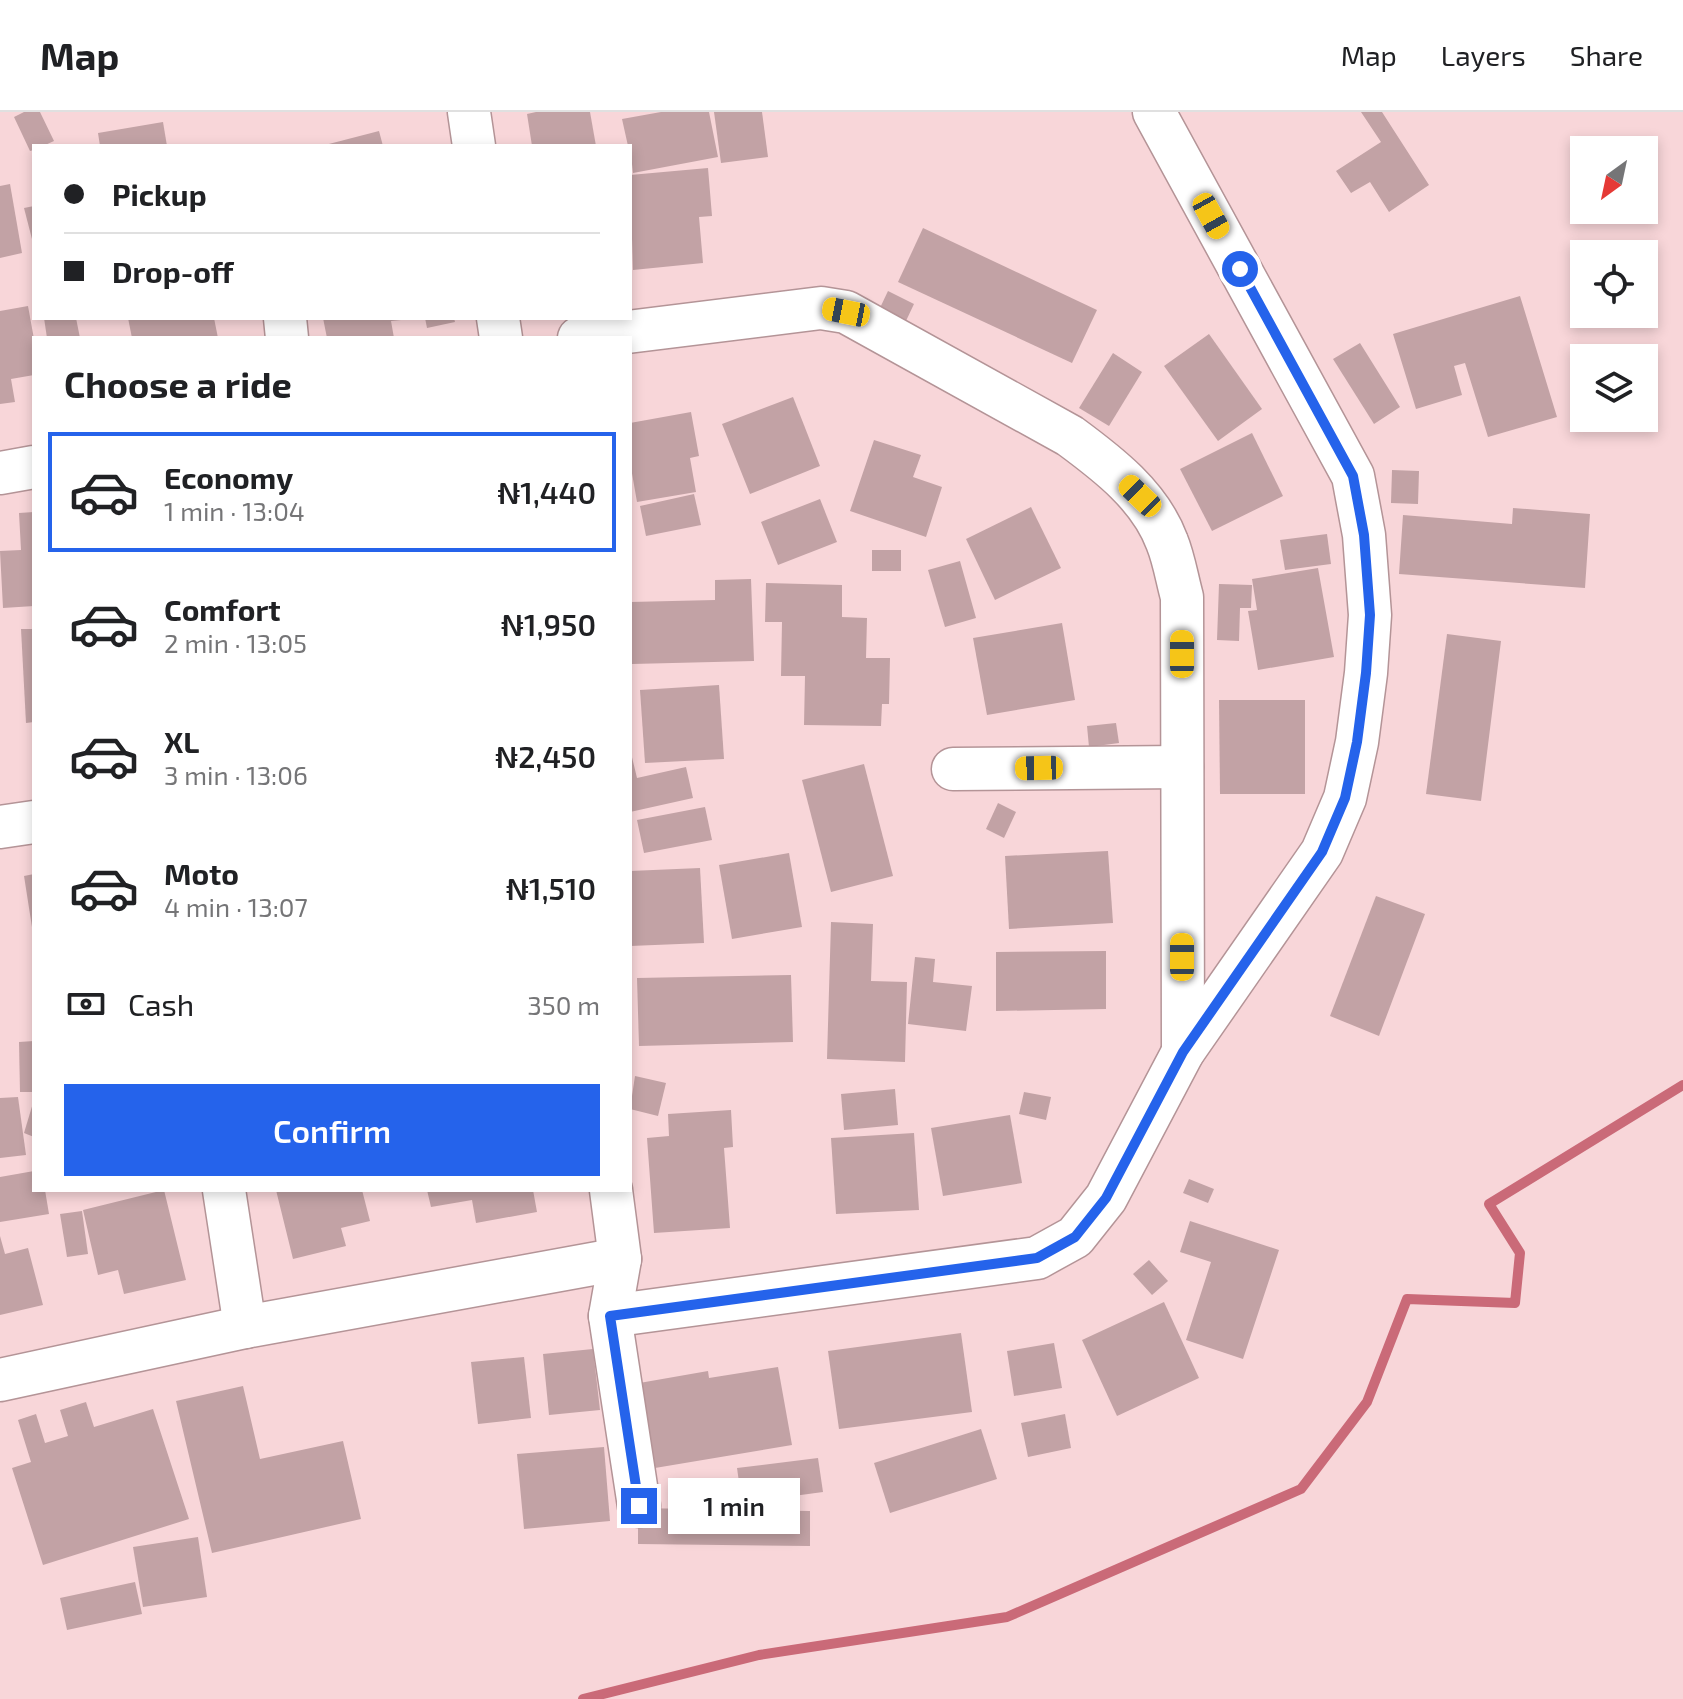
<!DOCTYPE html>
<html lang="en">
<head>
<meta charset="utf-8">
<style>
  :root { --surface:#fff; --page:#f6f6f6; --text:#202124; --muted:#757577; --line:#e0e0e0; --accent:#2563eb }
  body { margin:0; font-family:"Exo 2",sans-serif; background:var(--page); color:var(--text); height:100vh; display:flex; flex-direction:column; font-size:30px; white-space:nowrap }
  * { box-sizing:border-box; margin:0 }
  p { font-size:26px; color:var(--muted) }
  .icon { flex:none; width:44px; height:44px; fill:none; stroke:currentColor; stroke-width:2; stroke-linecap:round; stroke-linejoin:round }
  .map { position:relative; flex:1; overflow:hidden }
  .details { position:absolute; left:32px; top:224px; width:600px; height:856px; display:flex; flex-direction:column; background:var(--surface); border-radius:0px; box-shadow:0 4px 12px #0003 }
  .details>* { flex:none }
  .guide { position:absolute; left:32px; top:32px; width:600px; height:176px; border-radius:0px; box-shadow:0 4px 12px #0003; display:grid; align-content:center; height:176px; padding:0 32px; background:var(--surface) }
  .needle { width:52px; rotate:213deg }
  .fabs { position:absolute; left:1570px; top:24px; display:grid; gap:16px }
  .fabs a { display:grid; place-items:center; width:88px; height:88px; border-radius:0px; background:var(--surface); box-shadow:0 4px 12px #0003; font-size:40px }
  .end { position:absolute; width:36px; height:36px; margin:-18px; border:10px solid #2563eb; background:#fff; box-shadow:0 0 0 4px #fff }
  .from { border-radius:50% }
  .bubble { position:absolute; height:56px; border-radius:0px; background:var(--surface); box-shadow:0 4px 12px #0003; font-size:26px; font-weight:600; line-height:56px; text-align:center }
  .car { position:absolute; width:24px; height:48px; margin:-24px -12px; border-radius:10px; box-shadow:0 0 6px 2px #0007; background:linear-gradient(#f5c518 24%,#345 0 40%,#f5c518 0 76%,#345 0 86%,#f5c518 0) }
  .guide b { display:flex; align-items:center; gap:28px; height:76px; font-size:30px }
  .guide b+b { border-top:2px solid var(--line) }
  .guide i { width:20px; height:20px; background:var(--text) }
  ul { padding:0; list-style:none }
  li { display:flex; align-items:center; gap:24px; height:120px; margin:0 16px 12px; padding:0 16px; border:4px solid transparent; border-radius:0px }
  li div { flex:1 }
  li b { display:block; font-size:30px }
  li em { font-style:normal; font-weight:600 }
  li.selected { border-color:var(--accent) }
  li>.icon { width:72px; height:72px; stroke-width:1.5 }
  h2 { padding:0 32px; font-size:36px; line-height:96px }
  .pay { display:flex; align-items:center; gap:20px; height:88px; padding:0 32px; font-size:30px }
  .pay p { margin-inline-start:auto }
  .cta { display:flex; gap:16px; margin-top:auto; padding:16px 32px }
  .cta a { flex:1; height:92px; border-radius:0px; background:var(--accent); color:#fff; font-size:32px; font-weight:600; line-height:92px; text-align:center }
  header { display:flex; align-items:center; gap:48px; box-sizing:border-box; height:112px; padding:0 40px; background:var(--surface); border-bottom:2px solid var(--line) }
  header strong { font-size:38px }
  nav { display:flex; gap:44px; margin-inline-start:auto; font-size:28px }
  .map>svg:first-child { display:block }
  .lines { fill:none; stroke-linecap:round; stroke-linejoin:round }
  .stream { stroke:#ca6a78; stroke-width:10 }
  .building { fill:#c2a2a5 }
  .minor-casing { stroke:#b49497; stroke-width:45 }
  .minor { stroke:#fff; stroke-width:42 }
  .route { stroke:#2563eb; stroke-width:10 }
</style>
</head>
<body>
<header>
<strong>Map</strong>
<nav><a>Map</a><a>Layers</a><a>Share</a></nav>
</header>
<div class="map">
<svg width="1683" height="1587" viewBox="0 0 1683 1587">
  <rect width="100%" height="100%" fill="#f8d6d9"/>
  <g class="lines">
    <path class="stream" d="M583,1587L759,1543L1007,1505L1301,1377L1367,1290L1407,1187L1515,1191L1520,1141L1489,1092L1683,973"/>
  </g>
  <g class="building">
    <path d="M24,0H40L54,29L43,34H34V38L30,39L14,5Z"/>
    <path d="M536,0H590L596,34H532L527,2Z"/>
    <path d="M661,0H709L718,45L633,61L630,34H628L622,7Z"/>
    <path d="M714,0H762L768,45L721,51Z"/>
    <path d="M1361,0H1382L1429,73L1389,100L1370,70L1351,81L1336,59L1381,30Z"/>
    <path d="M163,10L167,34H100L98,21Z"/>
    <path d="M379,19L383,34H325V33Z"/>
    <path d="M708,56L712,104L699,105L703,151L633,158L630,63Z"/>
    <path d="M10,72L22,141L0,146V74Z"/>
    <path d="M34,94V131H33L24,96Z"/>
    <path d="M923,116L1097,198L1072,251L898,170Z"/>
    <path d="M888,179L914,192L905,211L879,198Z"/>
    <path d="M1520,184L1557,305L1488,325L1465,251L1454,254L1462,283L1416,297L1393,222Z"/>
    <path d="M28,194L34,227V263L11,267L15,290L0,292V199Z"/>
    <path d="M44,206H76L80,226H47Z"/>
    <path d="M128,206H214L218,226H132Z"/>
    <path d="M323,206H400L401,208L391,209L394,226H327Z"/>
    <path d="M425,206H454L455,210L427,216Z"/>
    <path d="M1209,222L1262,297L1218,329L1164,254Z"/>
    <path d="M1360,231L1400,295L1374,312L1333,247Z"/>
    <path d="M1113,241L1142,260L1109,314L1079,296Z"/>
    <path d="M793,285L820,354L750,382L722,312Z"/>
    <path d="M691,300L699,344L690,346L696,380L637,390L630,350V311Z"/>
    <path d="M1252,321L1283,384L1212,419L1180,357Z"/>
    <path d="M874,328L921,343L913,365L942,375L926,425L850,399Z"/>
    <path d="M1392,358L1419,359L1418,392L1391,391Z"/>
    <path d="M694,382L701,413L646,424L640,394Z"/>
    <path d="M820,387L837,430L778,453L761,410Z"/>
    <path d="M1031,395L1061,456L995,488L966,427Z"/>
    <path d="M1513,396L1590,402L1585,476L1399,462L1403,403L1512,412Z"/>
    <path d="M34,400V494L3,496L0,439L21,438L19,401Z"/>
    <path d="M1327,422L1331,452L1285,458L1280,428Z"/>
    <rect x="872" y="438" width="29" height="21"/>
    <path d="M960,449L976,506L945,515L928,458Z"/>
    <path d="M1318,456L1334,545L1258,558L1248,499L1257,498L1252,467Z"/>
    <path d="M751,467L754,549L632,552L630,490L715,488V468Z"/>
    <path d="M766,471L842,473V505L867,506L866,546H890L889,592H882L881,614L804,613L805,564H781L782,510H765Z"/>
    <path d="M1219,472L1252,473L1251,496H1240L1239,529L1217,528Z"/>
    <path d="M1062,511L1075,588L987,603L973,526Z"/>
    <path d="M21,517H34V610L26,611Z"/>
    <path d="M1447,522L1501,529L1481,689L1426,682Z"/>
    <path d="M719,573L724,647L645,651L640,578Z"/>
    <path d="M1219,588H1305V682H1220Z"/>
    <path d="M1116,611L1119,631L1089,635L1087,614Z"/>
    <path d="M631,641L637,666L686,655L693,686L630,700Z"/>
    <path d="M864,652L893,764L831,780L802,668Z"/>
    <path d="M998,691L1016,700L1004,726L986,717Z"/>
    <path d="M705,695L712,728L644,741L637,708Z"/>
    <path d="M1108,739L1113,811L1009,817L1005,744Z"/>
    <path d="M789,741L802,815L732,827L719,753Z"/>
    <path d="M700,756L704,831L630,834V759Z"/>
    <path d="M34,762V815H32L24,764Z"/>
    <path d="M1376,784L1425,802L1379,924L1330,904Z"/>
    <path d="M831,810L873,812L871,869L907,870L905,950L827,947Z"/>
    <path d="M1106,839V897L996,899V840Z"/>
    <path d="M915,845L935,847L933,870L972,874L966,919L908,912Z"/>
    <path d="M791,863L793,930L639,934L637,866Z"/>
    <path d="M34,929V980H20L19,930Z"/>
    <path d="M635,964L666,971L658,1004L630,997Z"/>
    <path d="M895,977L898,1013L844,1018L841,982Z"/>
    <path d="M1024,980L1051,985L1046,1008L1019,1002Z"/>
    <path d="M18,985L26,1043L0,1046V986Z"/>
    <path d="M33,991H34V1025L24,1021Z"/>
    <path d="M731,998L733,1035L724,1036L730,1116L654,1121L647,1026L669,1024L668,1002Z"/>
    <path d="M1010,1003L1022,1071L943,1084L931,1016Z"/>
    <path d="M914,1021L919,1098L836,1102L831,1026Z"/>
    <path d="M34,1059V1078H45L49,1102L0,1110V1065Z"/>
    <path d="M1189,1067L1214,1077L1208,1091L1183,1081Z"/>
    <path d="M164,1078L186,1168L124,1182L118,1158L98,1163L83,1098Z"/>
    <path d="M276,1078H362L370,1109L341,1116L346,1134L293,1147Z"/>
    <path d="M427,1078H533L537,1100L476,1111L472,1088L431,1095Z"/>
    <path d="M82,1099L88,1142L67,1145L60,1102Z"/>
    <path d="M1190,1109L1279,1138L1243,1247L1186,1228L1211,1150L1180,1140Z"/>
    <path d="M0,1124L5,1142L28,1136L43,1193L0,1203Z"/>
    <path d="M1149,1148L1168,1169L1152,1183L1133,1162Z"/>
    <path d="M1164,1190L1199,1266L1117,1304L1082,1228Z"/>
    <path d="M961,1221L972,1300L839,1317L828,1239Z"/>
    <path d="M1054,1231L1062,1276L1014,1284L1007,1239Z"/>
    <path d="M593,1237L600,1298L549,1303L543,1242Z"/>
    <path d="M524,1245L531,1306L478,1312L471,1250Z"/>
    <path d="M778,1255L792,1333L643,1358L628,1273L708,1259L709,1266Z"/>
    <path d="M243,1274L260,1347L343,1329L361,1407L212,1441L176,1289Z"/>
    <path d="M86,1290L94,1315L153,1297L189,1407L43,1453L12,1356L31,1350L18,1308L36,1302L45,1331L68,1324L60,1298Z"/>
    <path d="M1065,1302L1071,1336L1028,1345L1021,1311Z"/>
    <path d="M981,1317L997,1367L890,1401L874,1351Z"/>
    <path d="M604,1335L610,1409L524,1417L517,1342Z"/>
    <path d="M818,1346L823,1380L742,1391L737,1356Z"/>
    <path d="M638,1396L810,1399V1434L638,1432Z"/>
    <path d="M198,1425L207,1485L143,1495L133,1435Z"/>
    <path d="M135,1470L142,1502L67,1518L60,1486Z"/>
  </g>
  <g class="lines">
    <defs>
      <g id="minor">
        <path d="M469,0L474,34"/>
        <path d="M285,206L287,226"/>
        <path d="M498,206L501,226"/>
        <path d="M579,226L821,196L846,200L1070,324C1108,352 1150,384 1167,430C1174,447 1177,467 1182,485L1183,940"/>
        <path d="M0,361L34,355"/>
        <path d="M953,657L1182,655"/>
        <path d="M0,715L34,710"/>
        <path d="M224,1078L245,1215"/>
        <path d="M611,1078L620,1147L610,1204L639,1394"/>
        <path d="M610,1204L1037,1146L1075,1125L1106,1086L1183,940L1322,740L1345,686L1357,630L1366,561L1370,503L1364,423L1353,364L1154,0"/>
        <path d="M0,1268L245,1215L620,1147"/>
      </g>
    </defs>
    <use href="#minor" class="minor-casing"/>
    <use href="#minor" class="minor"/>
  </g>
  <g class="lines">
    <path class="route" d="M639,1394L610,1204L1037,1146L1075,1125L1106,1086L1183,940L1322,740L1345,686L1357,630L1366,561L1370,503L1364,423L1353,364L1240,157"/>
  </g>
</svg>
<div class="fabs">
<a><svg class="needle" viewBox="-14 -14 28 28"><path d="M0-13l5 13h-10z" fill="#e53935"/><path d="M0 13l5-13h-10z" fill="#757577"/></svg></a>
<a><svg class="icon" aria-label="locate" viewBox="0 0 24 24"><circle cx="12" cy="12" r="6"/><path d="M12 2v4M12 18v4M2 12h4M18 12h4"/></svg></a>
<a><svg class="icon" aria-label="layers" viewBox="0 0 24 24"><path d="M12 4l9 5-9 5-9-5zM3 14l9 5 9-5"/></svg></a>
</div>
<i class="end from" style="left:1240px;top:157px"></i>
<i class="end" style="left:639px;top:1394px"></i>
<div class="bubble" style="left:668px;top:1366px;width:132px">1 min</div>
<i class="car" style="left:1211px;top:104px;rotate:151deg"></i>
<i class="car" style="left:846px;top:200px;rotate:281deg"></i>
<i class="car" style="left:1140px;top:384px;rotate:314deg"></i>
<i class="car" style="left:1182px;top:542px;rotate:0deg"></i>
<i class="car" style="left:1039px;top:656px;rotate:269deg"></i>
<i class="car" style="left:1182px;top:845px;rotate:0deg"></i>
<div class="guide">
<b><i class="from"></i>Pickup</b>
<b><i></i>Drop-off</b>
</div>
<section class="details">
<h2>Choose a ride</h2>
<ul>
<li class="selected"><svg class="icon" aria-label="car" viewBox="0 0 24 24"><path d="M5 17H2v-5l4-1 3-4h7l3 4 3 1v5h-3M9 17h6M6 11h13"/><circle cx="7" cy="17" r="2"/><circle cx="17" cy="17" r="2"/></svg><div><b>Economy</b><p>1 min · 13:04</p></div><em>₦1,440</em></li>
<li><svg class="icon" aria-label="car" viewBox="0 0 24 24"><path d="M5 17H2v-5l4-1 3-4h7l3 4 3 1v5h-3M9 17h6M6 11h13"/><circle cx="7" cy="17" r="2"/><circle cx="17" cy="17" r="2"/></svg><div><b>Comfort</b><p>2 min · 13:05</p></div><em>₦1,950</em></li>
<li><svg class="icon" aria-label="car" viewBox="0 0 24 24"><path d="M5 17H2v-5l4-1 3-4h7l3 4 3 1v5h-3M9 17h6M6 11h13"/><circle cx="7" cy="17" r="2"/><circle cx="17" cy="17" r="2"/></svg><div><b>XL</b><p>3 min · 13:06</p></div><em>₦2,450</em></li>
<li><svg class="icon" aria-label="car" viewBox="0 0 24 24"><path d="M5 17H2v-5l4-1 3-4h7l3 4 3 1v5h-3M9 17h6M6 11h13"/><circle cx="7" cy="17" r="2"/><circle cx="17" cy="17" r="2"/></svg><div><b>Moto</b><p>4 min · 13:07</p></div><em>₦1,510</em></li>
</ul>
<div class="pay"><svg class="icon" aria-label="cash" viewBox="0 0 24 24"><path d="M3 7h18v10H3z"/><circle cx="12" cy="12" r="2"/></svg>Cash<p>350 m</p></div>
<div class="cta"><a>Confirm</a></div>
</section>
</div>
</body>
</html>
